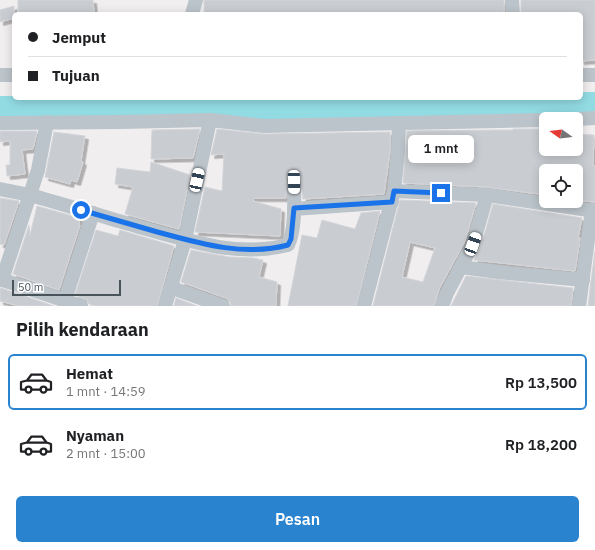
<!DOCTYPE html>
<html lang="id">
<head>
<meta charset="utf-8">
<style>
  :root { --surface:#fff; --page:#f6f6f6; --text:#202124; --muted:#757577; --line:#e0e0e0; --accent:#2a83cf }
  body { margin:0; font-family:"IBM Plex Sans",sans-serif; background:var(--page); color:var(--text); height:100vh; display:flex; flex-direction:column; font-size:15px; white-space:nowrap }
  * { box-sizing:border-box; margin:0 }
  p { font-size:13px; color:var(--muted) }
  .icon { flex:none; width:22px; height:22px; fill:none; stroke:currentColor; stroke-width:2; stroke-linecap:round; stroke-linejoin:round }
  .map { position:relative; height:306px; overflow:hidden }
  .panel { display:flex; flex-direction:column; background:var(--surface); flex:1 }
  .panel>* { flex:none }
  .guide { position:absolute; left:12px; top:12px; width:571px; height:88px; border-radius:6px; box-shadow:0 2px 10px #0003; display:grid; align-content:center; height:88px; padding:0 16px; background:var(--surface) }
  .needle { width:26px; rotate:284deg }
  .tools { position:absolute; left:539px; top:112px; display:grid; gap:8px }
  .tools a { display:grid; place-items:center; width:44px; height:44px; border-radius:6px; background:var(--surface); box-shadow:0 2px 10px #0003; font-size:20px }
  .scale { position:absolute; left:12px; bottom:10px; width:109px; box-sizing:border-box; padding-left:4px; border:2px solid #48535a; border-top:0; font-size:11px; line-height:14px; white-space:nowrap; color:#48535a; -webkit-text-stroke:3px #fff; paint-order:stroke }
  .end { position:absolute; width:18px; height:18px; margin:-9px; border:5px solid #1a73e8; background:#fff; box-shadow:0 0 0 2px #fff }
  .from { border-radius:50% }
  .bubble { position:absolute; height:28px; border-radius:6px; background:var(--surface); box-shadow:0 2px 10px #0003; font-size:13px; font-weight:600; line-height:28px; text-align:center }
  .car { position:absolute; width:12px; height:24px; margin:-12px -6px; border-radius:5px; box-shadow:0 0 3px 1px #0007; background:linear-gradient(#fff 24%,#345 0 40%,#fff 0 76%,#345 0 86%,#fff 0) }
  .guide b { display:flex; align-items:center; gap:14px; height:38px; font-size:15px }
  .guide b+b { border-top:1px solid var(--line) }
  .guide i { width:10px; height:10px; background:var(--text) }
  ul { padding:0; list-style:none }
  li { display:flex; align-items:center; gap:12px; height:56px; margin:0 8px 6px; padding:0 8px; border:2px solid transparent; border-radius:6px }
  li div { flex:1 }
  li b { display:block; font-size:15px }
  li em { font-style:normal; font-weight:600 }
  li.current { border-color:var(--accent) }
  li>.icon { width:36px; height:36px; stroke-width:1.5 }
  h2 { padding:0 16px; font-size:18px; line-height:48px }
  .button { display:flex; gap:8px; margin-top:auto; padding:8px 16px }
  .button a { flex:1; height:46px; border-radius:6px; background:var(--accent); color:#fff; font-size:16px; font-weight:600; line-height:46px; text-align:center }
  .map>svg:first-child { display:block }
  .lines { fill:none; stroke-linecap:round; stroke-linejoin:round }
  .river { stroke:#92dbe3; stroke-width:26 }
  .building { fill:#c9ccd1; stroke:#d3d5d9; fill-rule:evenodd; filter:url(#shadow) }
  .minor { stroke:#bbc4ca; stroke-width:14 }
  .route { stroke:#1a73e8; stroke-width:5 }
</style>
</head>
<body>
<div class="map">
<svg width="595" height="306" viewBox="0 0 595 306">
  <defs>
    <filter id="shadow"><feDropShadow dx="3.5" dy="3.5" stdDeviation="0" flood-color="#0004"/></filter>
  </defs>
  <rect width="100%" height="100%" fill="#f1eeef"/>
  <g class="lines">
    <path class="river" d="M0,109L595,105"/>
  </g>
  <g class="building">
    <path d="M18,0H93L94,14H18Z"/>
    <rect x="204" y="0" width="300" height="14"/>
    <path d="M521,0H595V60L581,61V14H521Z"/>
    <path d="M14,6V18L0,22V10Z"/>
    <path d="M200,129L193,158L151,159L152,130Z"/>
    <path d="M217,129L264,134L390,132V151L384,194L303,199L301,178L298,174H294L289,175L286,178V198H254L253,201L281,209L280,236L195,232L205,187L222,191L224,154L211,155Z"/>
    <path d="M513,129H546V149H576V134L594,135L593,166H595V202L576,200V171H546V195L487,187L403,183L407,131L495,130H513Z"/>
    <path d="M0,131H37L33,149L22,150L25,174L7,176L6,165H10V141L0,142Z"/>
    <path d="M54,132L85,136L81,161L83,162L77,182L71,180L70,184L45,177Z"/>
    <path d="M151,162L190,175L179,229L125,214L133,187L115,184L117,168L150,172Z"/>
    <path d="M0,198L19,201L4,245L0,244Z"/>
    <path d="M400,200L476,203L465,241L439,289L434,306H373ZM410,242L435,248L423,282L402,277Z"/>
    <path d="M493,204L582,218L578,238H580L575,271L474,260L481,246Z"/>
    <path d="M37,206L80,218L79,225H80L59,290L13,274L29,225L30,235Z"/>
    <path d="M380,211L356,306H288L302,235L317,238L322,220L355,229L361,213Z"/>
    <path d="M96,230L118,236L120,230L174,246L157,306H96L89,304L87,300L75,295Z"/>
    <path d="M191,250L229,257L253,258L263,260L259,277L277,282L276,306H231L230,301L226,298L181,282Z"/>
    <path d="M595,251V306H588L591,281Z"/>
    <path d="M466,276L573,288L571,306H451Z"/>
    <path d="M0,288H1L54,306H19L0,301Z"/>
    <path d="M176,298L197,306H174Z"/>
  </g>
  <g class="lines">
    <g class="minor">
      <path d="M512,0L513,14"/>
      <path d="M192,14L196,0"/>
      <path d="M0,75H14"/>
      <path d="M581,75H595"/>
      <path d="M576,119L595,118"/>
      <path d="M0,123L122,122L210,120L264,126L546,120"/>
      <path d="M0,189L30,195C66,205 101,216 136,226C186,240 236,258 288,245C296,228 294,201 294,182"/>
      <path d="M394,191L487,195L595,211"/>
      <path d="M294,209L392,202"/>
      <path d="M461,267L498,272L583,280"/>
      <path d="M0,279L81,306"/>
      <path d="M2,280L38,170L47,122"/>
      <path d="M172,288L223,306"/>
      <path d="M65,300L93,213"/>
      <path d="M165,306L185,240L210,120"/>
      <path d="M364,306L394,191L398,152L399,123"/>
      <path d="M442,306L447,293L473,244L487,195"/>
      <path d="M579,306L592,210"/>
    </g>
  </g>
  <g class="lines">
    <path class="route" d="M81,210C105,217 129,224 154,231C198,243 243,257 288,245L291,239L294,208L392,202L394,191L441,193"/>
  </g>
</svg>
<div class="tools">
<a><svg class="needle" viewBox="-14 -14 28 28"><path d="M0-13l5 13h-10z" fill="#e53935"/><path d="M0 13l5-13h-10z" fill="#757577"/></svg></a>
<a><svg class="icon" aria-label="locate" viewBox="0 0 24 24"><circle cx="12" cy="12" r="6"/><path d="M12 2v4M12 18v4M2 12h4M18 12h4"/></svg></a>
</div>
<div class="scale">50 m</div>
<i class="end from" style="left:81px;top:210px"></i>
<i class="end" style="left:441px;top:193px"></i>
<div class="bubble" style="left:408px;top:135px;width:66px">1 mnt</div>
<i class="car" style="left:197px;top:180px;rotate:12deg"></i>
<i class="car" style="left:294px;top:182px;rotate:179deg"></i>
<i class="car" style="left:473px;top:244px;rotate:20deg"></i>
<div class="guide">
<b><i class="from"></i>Jemput</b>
<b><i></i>Tujuan</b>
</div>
</div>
<section class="panel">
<h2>Pilih kendaraan</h2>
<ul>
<li class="current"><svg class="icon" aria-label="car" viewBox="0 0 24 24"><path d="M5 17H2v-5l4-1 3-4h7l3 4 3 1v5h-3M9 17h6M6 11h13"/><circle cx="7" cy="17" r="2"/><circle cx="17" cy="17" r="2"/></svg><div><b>Hemat</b><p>1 mnt · 14:59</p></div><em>Rp 13,500</em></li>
<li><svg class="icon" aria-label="car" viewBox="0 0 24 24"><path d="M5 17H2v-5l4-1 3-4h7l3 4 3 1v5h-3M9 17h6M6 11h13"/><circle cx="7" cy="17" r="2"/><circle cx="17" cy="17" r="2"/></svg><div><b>Nyaman</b><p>2 mnt · 15:00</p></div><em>Rp 18,200</em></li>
</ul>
<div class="button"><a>Pesan</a></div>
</section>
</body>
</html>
